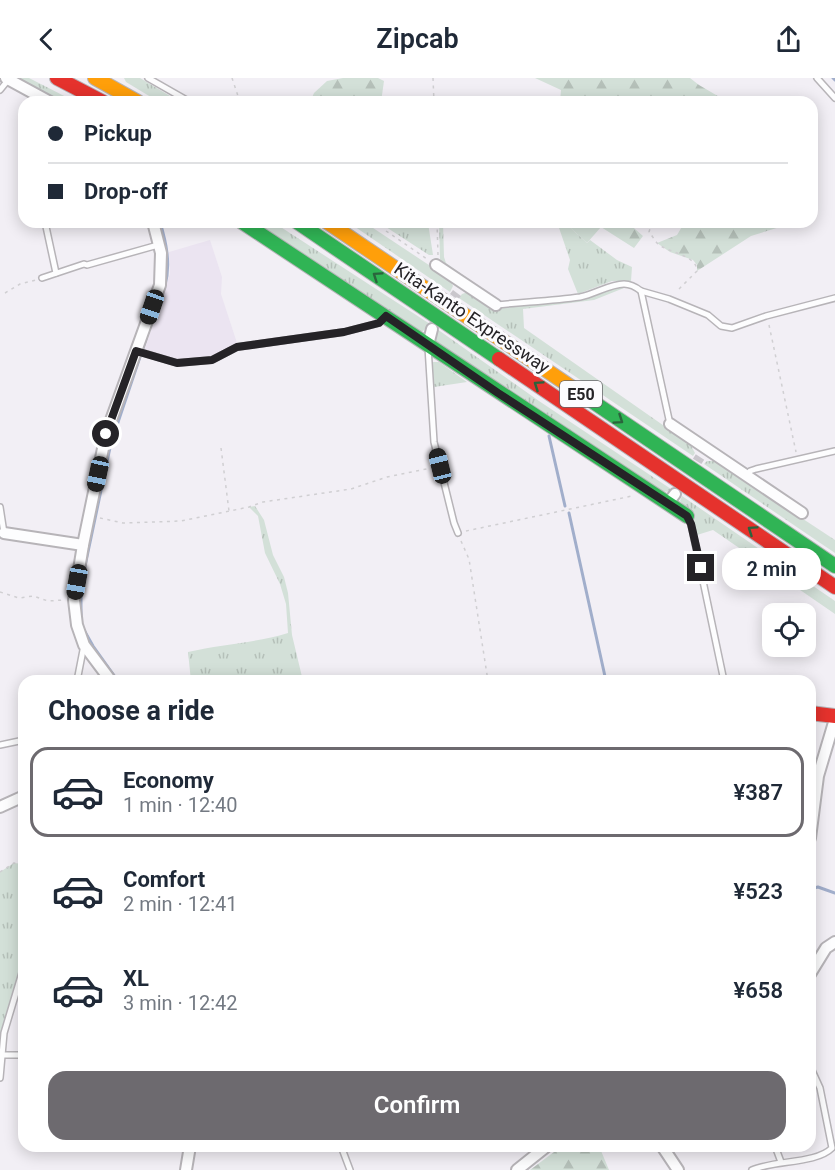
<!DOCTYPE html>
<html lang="en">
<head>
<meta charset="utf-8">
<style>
  :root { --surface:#fff; --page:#f6f6f7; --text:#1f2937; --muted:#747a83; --line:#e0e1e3; --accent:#6d6a6f }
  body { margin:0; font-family:Roboto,sans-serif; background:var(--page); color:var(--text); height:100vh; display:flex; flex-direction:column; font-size:22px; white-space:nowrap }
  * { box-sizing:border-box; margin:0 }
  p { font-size:20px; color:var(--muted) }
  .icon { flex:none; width:33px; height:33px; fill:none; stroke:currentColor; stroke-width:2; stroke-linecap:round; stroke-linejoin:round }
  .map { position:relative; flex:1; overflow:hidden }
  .details { position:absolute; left:18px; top:597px; width:798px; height:477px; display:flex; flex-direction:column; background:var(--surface); border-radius:18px; box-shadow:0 3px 15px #0003 }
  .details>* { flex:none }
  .banner { position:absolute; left:18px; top:18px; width:800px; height:132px; border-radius:18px; box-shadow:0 3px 15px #0003; display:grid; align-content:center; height:132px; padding:0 30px; background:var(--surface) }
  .controls { position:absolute; left:762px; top:525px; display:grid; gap:12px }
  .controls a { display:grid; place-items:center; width:54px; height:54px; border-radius:12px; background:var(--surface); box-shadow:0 3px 15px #0003; font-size:30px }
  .end { position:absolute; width:27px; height:27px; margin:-14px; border:8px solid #252327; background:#fff; box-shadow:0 0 0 3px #fff }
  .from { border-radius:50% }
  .bubble { position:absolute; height:42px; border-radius:18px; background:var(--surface); box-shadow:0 3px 15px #0003; font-size:20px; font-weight:600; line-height:42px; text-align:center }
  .car { position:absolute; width:18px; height:36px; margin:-18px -9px; border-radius:8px; box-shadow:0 0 4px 2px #0007; background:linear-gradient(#222 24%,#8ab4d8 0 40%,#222 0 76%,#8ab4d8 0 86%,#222 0) }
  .banner b { display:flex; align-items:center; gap:21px; height:57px; font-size:22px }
  .banner b+b { border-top:2px solid var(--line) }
  .banner i { width:15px; height:15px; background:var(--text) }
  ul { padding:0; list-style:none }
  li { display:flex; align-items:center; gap:18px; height:90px; margin:0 12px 9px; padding:0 18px; border:3px solid transparent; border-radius:18px }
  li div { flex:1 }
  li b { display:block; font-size:22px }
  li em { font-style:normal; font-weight:600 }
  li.selected { border-color:var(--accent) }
  li>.icon { width:54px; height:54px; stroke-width:1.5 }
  h2 { padding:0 30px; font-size:27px; line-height:72px }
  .action { display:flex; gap:12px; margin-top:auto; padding:12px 30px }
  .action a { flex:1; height:69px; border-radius:18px; background:var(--accent); color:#fff; font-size:24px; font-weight:600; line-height:69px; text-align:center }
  header { display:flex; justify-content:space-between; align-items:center; height:78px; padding:0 30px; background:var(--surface); font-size:27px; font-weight:600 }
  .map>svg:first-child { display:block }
  .built { fill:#ebe4f1 }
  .grass { fill:url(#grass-tufts) }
  .forest { fill:url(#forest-firs) }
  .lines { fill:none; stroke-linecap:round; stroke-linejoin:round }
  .stream { stroke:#a1aecb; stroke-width:3 }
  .street-tunnel { stroke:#c9c6cc; stroke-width:10; stroke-dasharray:10 5; stroke-linecap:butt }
  .lane-casing { stroke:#b7b4b8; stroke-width:8 }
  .street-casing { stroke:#b7b4b8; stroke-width:14 }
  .fast-casing { stroke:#b7b4b8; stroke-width:16 }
  .slow-casing { stroke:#b7b4b8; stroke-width:16 }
  .jam-casing { stroke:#b7b4b8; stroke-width:16 }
  .path { stroke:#d0cfd2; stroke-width:1.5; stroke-dasharray:3 4.5; stroke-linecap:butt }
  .lane { stroke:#fdfdfe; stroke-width:5 }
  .street { stroke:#fdfdfe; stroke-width:10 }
  .fast { stroke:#30b455; stroke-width:14 }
  .slow { stroke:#ff9f0a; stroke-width:14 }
  .jam { stroke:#e5322d; stroke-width:14 }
  .oneway { stroke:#2a643c }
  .route { stroke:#252327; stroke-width:8 }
  .labels { text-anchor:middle; stroke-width:6; stroke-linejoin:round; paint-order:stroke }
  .shield { fill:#fcfbfe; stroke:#666468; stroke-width:1.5 }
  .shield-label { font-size:16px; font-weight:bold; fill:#252327 }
  .street-label { font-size:18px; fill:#252327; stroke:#fcfbfe }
</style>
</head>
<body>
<header><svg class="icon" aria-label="back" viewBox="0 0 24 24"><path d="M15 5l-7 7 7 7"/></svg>Zipcab<svg class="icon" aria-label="share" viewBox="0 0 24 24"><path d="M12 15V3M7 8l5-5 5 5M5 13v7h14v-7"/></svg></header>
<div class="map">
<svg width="835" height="1092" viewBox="0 0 835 1092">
  <defs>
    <pattern id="grass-tufts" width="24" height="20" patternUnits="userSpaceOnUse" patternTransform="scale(1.5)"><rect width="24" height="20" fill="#d3e0d8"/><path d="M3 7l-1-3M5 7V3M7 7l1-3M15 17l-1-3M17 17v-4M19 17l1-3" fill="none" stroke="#b5c0b9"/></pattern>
    <pattern id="forest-firs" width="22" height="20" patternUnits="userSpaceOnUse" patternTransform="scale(1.5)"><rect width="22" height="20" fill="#d3e0d8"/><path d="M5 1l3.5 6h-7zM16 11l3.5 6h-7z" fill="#b5c0b9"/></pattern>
  </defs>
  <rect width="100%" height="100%" fill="#f2eff5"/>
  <path class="built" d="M210,162L222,199L221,216L237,265L217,277L179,282L144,273L170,196L169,174Z"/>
  <g class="grass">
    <path d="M14,0H29L76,24H59Z"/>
    <path d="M124,0H140L180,24H159L126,4Z"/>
    <path d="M255,144H273L430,246L423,253H419Z"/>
    <path d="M348,144H364L450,201L453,208L450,214Z"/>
    <path d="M439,144H443L444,179L446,185L499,223L496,224L443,187L440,181Z"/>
    <path d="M557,144H564L587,165L590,162L617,182L632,189L631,203H612L578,216L568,191L570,182Z"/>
    <path d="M428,145L433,177H429L386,149Z"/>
    <path d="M617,209L624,210L594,222L523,231L524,250L690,366L695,375L693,378L459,220L462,216L468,214L498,230L592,219Z"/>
    <path d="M437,251L539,323L671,411L669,414L661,413L436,264L434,255Z"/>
    <path d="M432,284H439L467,304L434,309Z"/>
    <path d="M707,383H715L835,462V475L704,386Z"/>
    <path d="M682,418L835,523V536L713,452L697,457L692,437L680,423Z"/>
    <path d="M255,428L264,442L273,477L284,499L288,515L292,557L303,603H191L188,574C222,566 255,565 288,555L286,526L280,506L265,475L258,438L249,429Z"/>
    <path d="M14,785L24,786V888L4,954L0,1000V794Z"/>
  </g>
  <g class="forest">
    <path d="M343,0H378L384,3L381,24H310L314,15L327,3Z"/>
    <path d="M535,0H690L699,7L728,24H560L561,12Z"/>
    <path d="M564,144H627L643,158L634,170L601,149L587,165Z"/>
    <path d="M682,144H796L751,158L697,193V187L693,182L670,174L657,165L677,157L683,147Z"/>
    <path d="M562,1068H599L609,1092H530Z"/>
  </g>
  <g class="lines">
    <g class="stream">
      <path d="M833,0L835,2"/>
      <path d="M160,144C166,164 171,186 165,207"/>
      <path d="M549,358L565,428"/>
      <path d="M569,435L606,603"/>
      <path d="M81,537V507L111,365L146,261"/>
      <path d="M84,552L93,568L118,603"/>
      <path d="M810,811L818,809L835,815"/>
    </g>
    <g class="street-tunnel">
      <path d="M445,231L457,215"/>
      <path d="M689,396L700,379"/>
    </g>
    <defs>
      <g id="lane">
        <path d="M148,0L190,24"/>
        <path d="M817,0L835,20"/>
        <path d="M0,12L9,1"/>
        <path d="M45,144L56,195"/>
        <path d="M42,200L84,186L87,187L158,167"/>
        <path d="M641,213L669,221L708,237L721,248L732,250L766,238L835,220"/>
        <path d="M496,227C524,224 552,223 580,219C595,216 610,206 624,206C631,206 636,209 641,213L670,346"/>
        <path d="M428,269L434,364L454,445L458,455"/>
        <path d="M137,273L177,285L212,282L237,269L344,254L379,245L385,239"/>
        <path d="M746,398L750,393L756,391L835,373"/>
        <path d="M0,429L4,455"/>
        <path d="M687,439L691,446L724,603"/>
        <path d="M77,603L84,567"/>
        <path d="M0,667L24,662"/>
        <path d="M3,977H24"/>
        <path d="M0,1000L4,955L24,888"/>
        <path d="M180,1068L189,1072"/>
        <path d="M341,1068L350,1092"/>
        <path d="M775,1068L781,1084"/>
        <path d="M752,1092C774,1082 816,1086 832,1070L820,1010L810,988"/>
      </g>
      <g id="street">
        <path d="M6,0L50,24"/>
        <path d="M436,187L496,227"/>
        <path d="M428,267L432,251"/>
        <path d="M670,346L802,435"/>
        <path d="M668,425L675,416"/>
        <path d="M4,455L83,467"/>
        <path d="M111,603L84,567L77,547L74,522L83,467L106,356L160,207L161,175L153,144"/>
        <path d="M0,729L24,718"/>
        <path d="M810,760L818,698L835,641"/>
        <path d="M810,896L826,870L835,864"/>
        <path d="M662,1068L678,1092"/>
        <path d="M186,1092L190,1068"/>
        <path d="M517,1092L547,1068"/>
      </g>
      <g id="fast">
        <path d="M242,144C391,241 538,341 687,438"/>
        <path d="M297,144L499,281"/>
        <path d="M580,315L835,488"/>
      </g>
      <g id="slow">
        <path d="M95,0L138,24"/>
        <path d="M327,144L580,315"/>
      </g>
      <g id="jam">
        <path d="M57,0L103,24"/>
        <path d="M499,281L835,509"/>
        <path d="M810,635L835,638"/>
      </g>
    </defs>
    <use href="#lane" class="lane-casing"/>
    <use href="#street" class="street-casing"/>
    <use href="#fast" class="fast-casing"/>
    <use href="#slow" class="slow-casing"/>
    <use href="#jam" class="jam-casing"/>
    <g class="path">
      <path d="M232,0L240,24"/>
      <path d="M433,0L434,24"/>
      <path d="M23,52L24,53"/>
      <path d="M437,144L438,177"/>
      <path d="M652,144L649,154C652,157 654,162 658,166C669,175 697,177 697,193L676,214"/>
      <path d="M386,153L427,181"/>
      <path d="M5,215L20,206L36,202"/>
      <path d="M769,247L796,374"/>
      <path d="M221,370L229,433"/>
      <path d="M100,440L123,445L181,443L249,429L263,424L351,411L387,399L431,390"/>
      <path d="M466,453L632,418"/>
      <path d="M461,463L469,481L488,603"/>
      <path d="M0,514L19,520L33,518L48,523L64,522"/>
      <path d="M0,794L14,785L24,786"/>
    </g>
    <use href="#lane" class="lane"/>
    <use href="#street" class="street"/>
    <use href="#fast" class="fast"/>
    <use href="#slow" class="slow"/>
    <use href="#jam" class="jam"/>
  </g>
  <defs><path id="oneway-chevron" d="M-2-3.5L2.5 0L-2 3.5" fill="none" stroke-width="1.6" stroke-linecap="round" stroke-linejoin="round" transform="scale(1.5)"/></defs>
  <g class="oneway">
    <use href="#oneway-chevron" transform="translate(377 198) rotate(-146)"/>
    <use href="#oneway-chevron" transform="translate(538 307) rotate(-146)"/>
    <use href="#oneway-chevron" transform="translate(619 342) rotate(34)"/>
    <use href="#oneway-chevron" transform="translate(752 452) rotate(-146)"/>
  </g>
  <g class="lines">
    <path class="route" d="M106,356L136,273L177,285L212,282L237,269L344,254L379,245L386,238L498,315L687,438L691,446L701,490"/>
  </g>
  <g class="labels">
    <rect class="shield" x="560" y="303" width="42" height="26" rx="4.5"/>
    <g class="shield-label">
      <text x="581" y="322">E50</text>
    </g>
    <g class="street-label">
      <text transform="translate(472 240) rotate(34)" y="6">Kita-Kanto Expressway</text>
    </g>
  </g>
</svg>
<div class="controls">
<a><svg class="icon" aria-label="locate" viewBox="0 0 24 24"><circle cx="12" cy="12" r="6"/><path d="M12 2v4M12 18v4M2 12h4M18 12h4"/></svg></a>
</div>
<i class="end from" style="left:106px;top:356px"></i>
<i class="end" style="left:701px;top:490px"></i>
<div class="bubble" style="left:722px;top:470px;width:99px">2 min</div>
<i class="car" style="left:152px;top:229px;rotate:199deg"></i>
<i class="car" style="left:440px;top:388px;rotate:346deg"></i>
<i class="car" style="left:98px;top:396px;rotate:192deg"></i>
<i class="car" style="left:77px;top:504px;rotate:190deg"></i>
<div class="banner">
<b><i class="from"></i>Pickup</b>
<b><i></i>Drop-off</b>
</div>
<section class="details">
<h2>Choose a ride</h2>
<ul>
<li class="selected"><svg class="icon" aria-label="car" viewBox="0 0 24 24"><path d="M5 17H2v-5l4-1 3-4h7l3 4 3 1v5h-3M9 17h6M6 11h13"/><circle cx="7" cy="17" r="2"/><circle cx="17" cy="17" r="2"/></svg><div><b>Economy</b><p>1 min · 12:40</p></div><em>¥387</em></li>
<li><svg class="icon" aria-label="car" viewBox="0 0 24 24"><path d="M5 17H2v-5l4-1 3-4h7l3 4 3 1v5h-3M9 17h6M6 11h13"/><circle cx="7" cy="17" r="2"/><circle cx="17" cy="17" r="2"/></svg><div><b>Comfort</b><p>2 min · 12:41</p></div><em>¥523</em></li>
<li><svg class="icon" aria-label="car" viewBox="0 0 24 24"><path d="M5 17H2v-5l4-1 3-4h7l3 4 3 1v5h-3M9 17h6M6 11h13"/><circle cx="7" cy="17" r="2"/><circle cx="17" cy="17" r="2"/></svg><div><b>XL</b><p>3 min · 12:42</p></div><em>¥658</em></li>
</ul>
<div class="action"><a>Confirm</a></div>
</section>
</div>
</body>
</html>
